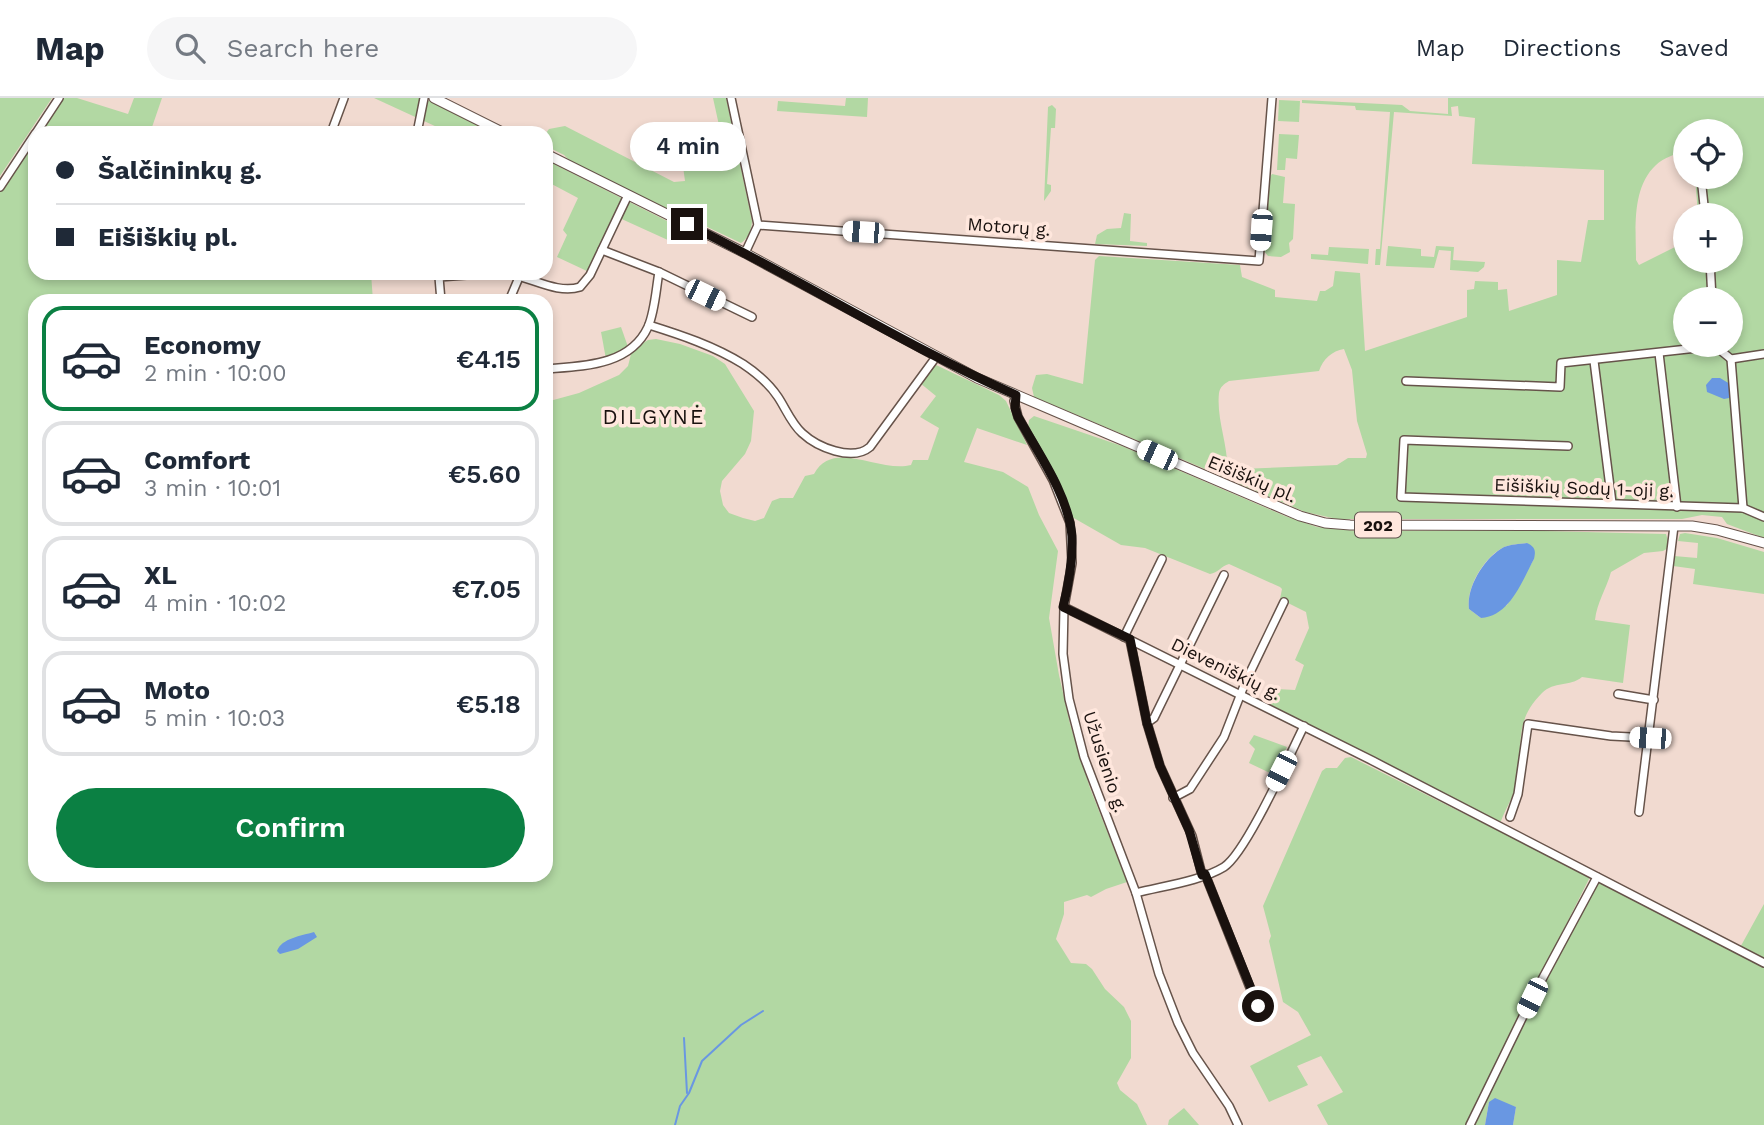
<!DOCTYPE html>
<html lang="en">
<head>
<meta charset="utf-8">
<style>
  :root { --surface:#fff; --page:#f6f6f7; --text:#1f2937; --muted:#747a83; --line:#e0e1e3; --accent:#0b8043 }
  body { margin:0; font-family:"Work Sans",sans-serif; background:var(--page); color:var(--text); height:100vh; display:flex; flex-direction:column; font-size:26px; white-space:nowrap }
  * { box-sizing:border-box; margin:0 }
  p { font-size:23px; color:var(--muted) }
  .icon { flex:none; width:38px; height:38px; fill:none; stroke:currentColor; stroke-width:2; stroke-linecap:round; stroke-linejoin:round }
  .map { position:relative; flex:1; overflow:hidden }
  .side { position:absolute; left:28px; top:196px; width:525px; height:588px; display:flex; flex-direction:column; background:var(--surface); border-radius:21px; box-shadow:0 4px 10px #0003 }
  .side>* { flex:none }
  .guide { position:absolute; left:28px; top:28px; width:525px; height:154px; border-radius:21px; box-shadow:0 4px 10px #0003; display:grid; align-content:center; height:154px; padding:0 28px; background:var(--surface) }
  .tools { position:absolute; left:1673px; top:21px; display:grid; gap:14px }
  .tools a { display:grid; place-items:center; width:70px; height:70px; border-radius:50%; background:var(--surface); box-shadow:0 4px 10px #0003; font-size:35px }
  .end { position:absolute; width:32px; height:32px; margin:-16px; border:9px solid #19110e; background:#fff; box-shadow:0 0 0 4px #fff }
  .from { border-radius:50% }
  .bubble { position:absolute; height:49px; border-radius:24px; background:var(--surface); box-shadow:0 4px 10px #0003; font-size:23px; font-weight:600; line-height:49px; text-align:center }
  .car { position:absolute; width:21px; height:42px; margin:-21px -10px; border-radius:9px; box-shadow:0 0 5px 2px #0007; background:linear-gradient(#fff 24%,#345 0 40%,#fff 0 76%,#345 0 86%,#fff 0) }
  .guide b { display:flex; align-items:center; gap:24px; height:66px; font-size:26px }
  .guide b+b { border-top:2px solid var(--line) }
  .guide i { width:18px; height:18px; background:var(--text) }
  ul { padding:12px 0 0; list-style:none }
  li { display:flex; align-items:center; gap:21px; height:105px; margin:0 14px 10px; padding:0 14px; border:4px solid var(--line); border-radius:21px }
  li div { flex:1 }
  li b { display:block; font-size:26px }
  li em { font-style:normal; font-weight:600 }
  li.selected { border-color:var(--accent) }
  li>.icon { width:63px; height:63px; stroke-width:1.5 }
  .action { display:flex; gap:14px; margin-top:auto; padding:14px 28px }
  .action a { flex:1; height:80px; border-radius:42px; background:var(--accent); color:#fff; font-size:28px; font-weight:600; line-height:80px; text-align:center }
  header { display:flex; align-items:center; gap:42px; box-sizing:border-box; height:98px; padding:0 35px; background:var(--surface); border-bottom:2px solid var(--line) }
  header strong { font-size:33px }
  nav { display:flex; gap:38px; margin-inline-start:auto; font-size:24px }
  .search { width:490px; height:63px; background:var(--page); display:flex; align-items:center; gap:18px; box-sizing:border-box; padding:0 24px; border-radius:38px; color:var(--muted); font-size:26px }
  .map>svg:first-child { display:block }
  .green { fill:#b2d8a3; fill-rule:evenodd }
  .water { fill:#6997e2 }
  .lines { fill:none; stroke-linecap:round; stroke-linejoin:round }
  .stream { stroke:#6997e2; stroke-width:2 }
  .minor-casing { stroke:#66534a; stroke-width:10 }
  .major-casing { stroke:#66534a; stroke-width:11 }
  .minor { stroke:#fff; stroke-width:7 }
  .major { stroke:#fff; stroke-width:9 }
  .route { stroke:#19110e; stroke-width:9 }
  .labels { text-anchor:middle; stroke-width:7; stroke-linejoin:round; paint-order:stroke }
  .shield { fill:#ffe7dd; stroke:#5e514c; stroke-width:2 }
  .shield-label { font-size:16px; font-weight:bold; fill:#19110e }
  .street-label { font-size:18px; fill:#19110e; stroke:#ffe7dd }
  .quarter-label { font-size:21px; letter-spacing:2px; fill:#19110e; stroke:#ffe7dd }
</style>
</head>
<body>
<header>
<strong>Map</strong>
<div class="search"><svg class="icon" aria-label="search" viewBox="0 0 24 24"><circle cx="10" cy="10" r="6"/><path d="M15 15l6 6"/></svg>Search here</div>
<nav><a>Map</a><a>Directions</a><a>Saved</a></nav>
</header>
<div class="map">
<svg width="1764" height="1027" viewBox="0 0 1764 1027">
  <rect width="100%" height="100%" fill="#f1dad0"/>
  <g class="green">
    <path d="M0,0H52L0,78Z"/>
    <path d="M61,0H77L128,16L134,0H162L150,35H38Z"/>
    <path d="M374,0H423L492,35H450Z"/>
    <path d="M713,0H726L752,123C752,130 748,141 741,145L684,118L674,116L571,64L564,57L546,48V35L549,31L565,28L674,84L685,83L682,61L724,50Z"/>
    <path d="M846,0H868L867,19L777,13L778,3L845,8Z"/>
    <path d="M1448,0H1764V440L1727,426L1722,419L1702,417L1682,421H1337L1305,414L1237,385L1239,371L1337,367L1348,360H1366L1367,356L1357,323L1352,272L1344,251C1332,253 1323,261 1319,273L1229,283C1224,286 1220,289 1219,295C1216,323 1230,350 1227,378L1224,379L1034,299L1032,290L1036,277L1047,276L1083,286L1095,162L1099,158L1240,167L1242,179L1275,192V199L1317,203L1320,193H1325L1333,188L1335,173L1360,175L1365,253L1467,219V192L1474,191L1475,183L1498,184V192L1507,191L1509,213L1557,197V162L1581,164L1588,122H1604V72L1472,66L1475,20L1459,18L1458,8L1451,9L1452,18L1394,14L1380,167H1375L1376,151H1380L1390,14L1356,12L1355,8L1302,5V2L1402,7L1410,13L1448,16ZM1685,33H1731V79H1695L1698,117H1731V163H1685V144L1639,167L1636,162C1636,132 1631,90 1656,67C1663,60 1676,56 1685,52ZM1685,201H1731V247H1685Z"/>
    <path d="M1279,2L1300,3L1299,24L1278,23Z"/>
    <path d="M1052,7L1056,11L1055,30H1051L1047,86L1051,87V93L1044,103L1048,9Z"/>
    <path d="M1279,36L1299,37L1297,61L1286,60L1285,72H1277Z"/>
    <path d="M35,40V175H371L373,203H35V777H546V304L579,295L619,277L628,268L631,256L637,249L648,242L656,241L680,246L713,258L725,266L754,313L751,343L745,356L722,383L720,393L723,407L729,415L743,420L755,423L764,420L772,403L780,400H793L805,378L814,376C833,340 879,375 911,367L913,362H928L939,330L920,319L936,298L920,285L934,266L999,297L1006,303L1027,347L977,330L964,364L1003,374L1028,389L1039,417L1058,453L1049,520L1059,577L1070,626L1090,690L1127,784L1106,791L1091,799L1087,797L1064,804V816L1056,841L1071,865L1086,866L1092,871L1105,891L1124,909L1131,923V960L1117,985L1120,992L1137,1006L1147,1027H0V93Z"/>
    <path d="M546,62L685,132L677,143H670L615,118L589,174L557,159L567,137L563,132L578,100L546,83Z"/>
    <path d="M1272,76L1285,79L1283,105L1295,106L1293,141L1289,145L1290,154L1281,159L1268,158L1264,153L1270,79Z"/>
    <path d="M1124,115L1131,116L1130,143L1147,145V148L1095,146L1097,137L1107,131L1121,130Z"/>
    <path d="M1388,148L1421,151V158L1434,159L1436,148L1454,149L1453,162L1485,164L1484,169L1478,174L1450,172L1451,153L1439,152L1434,170L1386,168Z"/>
    <path d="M1329,149L1369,151L1368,166L1311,161V156L1328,157Z"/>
    <path d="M621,229L627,246V251L606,261L601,234Z"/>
    <path d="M1034,318L1122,348L1285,418L1317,429L1358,433L1506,432L1666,436L1670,449L1663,453L1644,455L1611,474C1606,492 1597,504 1595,522L1630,527L1623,585L1582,579C1570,589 1554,583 1542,595C1513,624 1524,645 1517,682C1515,696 1506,710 1501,723L1497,724L1269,606L1277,591L1295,592L1304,567L1295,562L1309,530L1306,514L1280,501L1282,491L1280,489L1229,466C1221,468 1218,475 1210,476L1145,450L1121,447L1072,419L1063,395L1028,330L1029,322ZM1527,445L1534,461L1507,507L1481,520L1469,511C1466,489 1484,459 1504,449C1511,446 1520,446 1527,445Z"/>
    <path d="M1685,435L1717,440L1764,454V496L1693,486L1695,471L1673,468L1674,458L1697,460L1698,445L1678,443L1680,436Z"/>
    <path d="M1254,637L1287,649L1274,675H1270L1249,665L1255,651L1249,645Z"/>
    <path d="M1351,659L1590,779L1465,1027H1328L1317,1007L1343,994L1321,958L1297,968L1308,987L1269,1004L1250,968L1311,937L1298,914L1283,904L1269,843L1271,838L1263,808L1322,673L1326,670H1337L1345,660Z"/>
    <path d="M1601,785L1737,855L1764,806V1027H1513L1516,1009L1489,1004L1485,1027H1473L1529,912L1597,786Z"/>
    <path d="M1184,1010L1199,1027H1168L1169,1022Z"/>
  </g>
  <g class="water">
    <path d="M1712,280H1720L1730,286L1729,300L1724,301L1707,294L1706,287Z"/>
    <path d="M1527,445C1535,449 1536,452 1534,461C1522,483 1510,518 1481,520L1469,511C1466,489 1485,459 1504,449C1511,446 1520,446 1527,445Z"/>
    <path d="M314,834L317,839L298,851L280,856L277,853C282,840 301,838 314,834Z"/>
    <path d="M1495,1000L1516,1009L1513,1027H1485L1489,1004Z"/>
  </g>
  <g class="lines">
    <g class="stream">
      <path d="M684,940L687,995"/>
      <path d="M675,1027L680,1008L689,995L702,963L741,927L763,913"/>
    </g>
    <defs>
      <g id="minor">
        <path d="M731,0L758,127L745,155"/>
        <path d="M36,35L59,0"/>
        <path d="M331,35L344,0"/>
        <path d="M417,35L424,0"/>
        <path d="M1701,79L1705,117"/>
        <path d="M0,89L35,36"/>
        <path d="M758,127L1259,163L1272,0"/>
        <path d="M602,152L659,174L752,219"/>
        <path d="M1710,163L1712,201"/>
        <path d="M503,175C528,177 556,197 580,189L590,177L628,97"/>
        <path d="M441,203L439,179L494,175"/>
        <path d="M509,203L520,177"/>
        <path d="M649,227C681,237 714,248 743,266C755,274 770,287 778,299C786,311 791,325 802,335C817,349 852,364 870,349L936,259"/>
        <path d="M1659,255L1677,409"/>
        <path d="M1731,261L1743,410"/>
        <path d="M1594,263L1612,405"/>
        <path d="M546,271C583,268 630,268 648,229C655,213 656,191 659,174"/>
        <path d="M1406,283L1560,289L1561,265L1706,249L1720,252L1731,261L1764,256"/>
        <path d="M1016,297L1014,303L1018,319L1053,382L1070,425L1072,465L1064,509L1063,556L1069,601L1084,659L1136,795L1159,876L1178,925L1193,955L1229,1008L1238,1027"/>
        <path d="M1568,348L1404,342L1401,399L1743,410L1764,419"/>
        <path d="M1064,509L1373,663L1764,865"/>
        <path d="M1124,539L1162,461"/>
        <path d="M1130,542L1147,625L1160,668L1192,738L1202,777"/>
        <path d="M1618,596L1654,602"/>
        <path d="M1147,625L1154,620L1224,477"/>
        <path d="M1173,700L1190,691L1224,639L1245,585L1284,504"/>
        <path d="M1639,714L1674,428"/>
        <path d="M1510,719L1518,696L1528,626L1611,638L1650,640"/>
        <path d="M1205,776L1260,915"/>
        <path d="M1136,795C1163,788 1201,783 1224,769C1246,755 1290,656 1304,628"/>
        <path d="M1470,1027L1532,900L1597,779"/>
      </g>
      <g id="major">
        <path d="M434,0L504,35"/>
        <path d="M546,56L745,155L977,280L1300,418L1325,425L1350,427L1692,428L1717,432L1764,445"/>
      </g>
    </defs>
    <use href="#minor" class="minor-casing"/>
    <use href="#major" class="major-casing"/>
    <use href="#minor" class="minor"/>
    <use href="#major" class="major"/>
  </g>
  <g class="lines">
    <path class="route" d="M687,126C798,180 903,247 1016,297L1015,310L1018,319C1038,355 1068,396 1072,438C1073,462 1069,485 1063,509L1130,541L1147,625L1160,668L1189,732L1202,777L1205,776L1258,908"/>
  </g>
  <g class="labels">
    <rect class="shield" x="1355" y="414.5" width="46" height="25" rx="5"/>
    <g class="shield-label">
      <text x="1378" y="433">202</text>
    </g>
    <g class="street-label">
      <text transform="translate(1009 129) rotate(4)" y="6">Motorų g.</text>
      <text transform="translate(1252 381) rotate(23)" y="6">Eišiškių pl.</text>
      <text transform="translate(1584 390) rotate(2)" y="6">Eišiškių Sodų 1-oji g.</text>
      <text transform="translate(1226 571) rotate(26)" y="6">Dieveniškių g.</text>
      <text transform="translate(1105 664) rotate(72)" y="6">Užusienio g.</text>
    </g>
    <g class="quarter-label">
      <text x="654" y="326">DILGYNĖ</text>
    </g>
  </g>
</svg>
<div class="tools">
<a><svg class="icon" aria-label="locate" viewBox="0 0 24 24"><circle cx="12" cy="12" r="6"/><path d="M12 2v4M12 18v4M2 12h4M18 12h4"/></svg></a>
<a>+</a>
<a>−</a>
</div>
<i class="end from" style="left:1258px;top:908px"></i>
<i class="end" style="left:687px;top:126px"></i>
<div class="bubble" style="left:630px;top:24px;width:116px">4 min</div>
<i class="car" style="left:1261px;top:132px;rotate:184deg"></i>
<i class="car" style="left:863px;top:134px;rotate:274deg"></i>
<i class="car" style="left:705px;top:197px;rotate:116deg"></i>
<i class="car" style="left:1157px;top:357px;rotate:294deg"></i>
<i class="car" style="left:1650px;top:640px;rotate:273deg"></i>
<i class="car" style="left:1281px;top:673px;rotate:207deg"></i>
<i class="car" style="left:1532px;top:900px;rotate:206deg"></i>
<div class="guide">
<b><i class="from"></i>Šalčininkų g.</b>
<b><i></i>Eišiškių pl.</b>
</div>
<section class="side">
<ul>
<li class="selected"><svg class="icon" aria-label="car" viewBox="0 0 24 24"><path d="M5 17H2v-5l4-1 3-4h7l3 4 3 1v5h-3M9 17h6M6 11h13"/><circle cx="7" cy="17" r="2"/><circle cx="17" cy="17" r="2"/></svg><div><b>Economy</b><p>2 min · 10:00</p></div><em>€4.15</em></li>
<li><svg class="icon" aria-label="car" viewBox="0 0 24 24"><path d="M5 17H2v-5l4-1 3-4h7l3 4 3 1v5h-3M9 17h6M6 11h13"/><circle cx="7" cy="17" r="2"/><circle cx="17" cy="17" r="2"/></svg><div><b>Comfort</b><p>3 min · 10:01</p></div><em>€5.60</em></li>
<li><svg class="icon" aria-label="car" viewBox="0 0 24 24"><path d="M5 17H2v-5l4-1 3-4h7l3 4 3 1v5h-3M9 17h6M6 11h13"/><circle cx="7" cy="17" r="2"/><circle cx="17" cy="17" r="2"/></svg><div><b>XL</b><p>4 min · 10:02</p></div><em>€7.05</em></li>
<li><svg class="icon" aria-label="car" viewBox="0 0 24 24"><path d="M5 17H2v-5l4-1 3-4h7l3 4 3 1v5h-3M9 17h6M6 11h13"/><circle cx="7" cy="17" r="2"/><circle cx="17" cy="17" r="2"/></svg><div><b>Moto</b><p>5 min · 10:03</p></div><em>€5.18</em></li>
</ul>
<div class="action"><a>Confirm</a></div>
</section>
</div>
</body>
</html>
